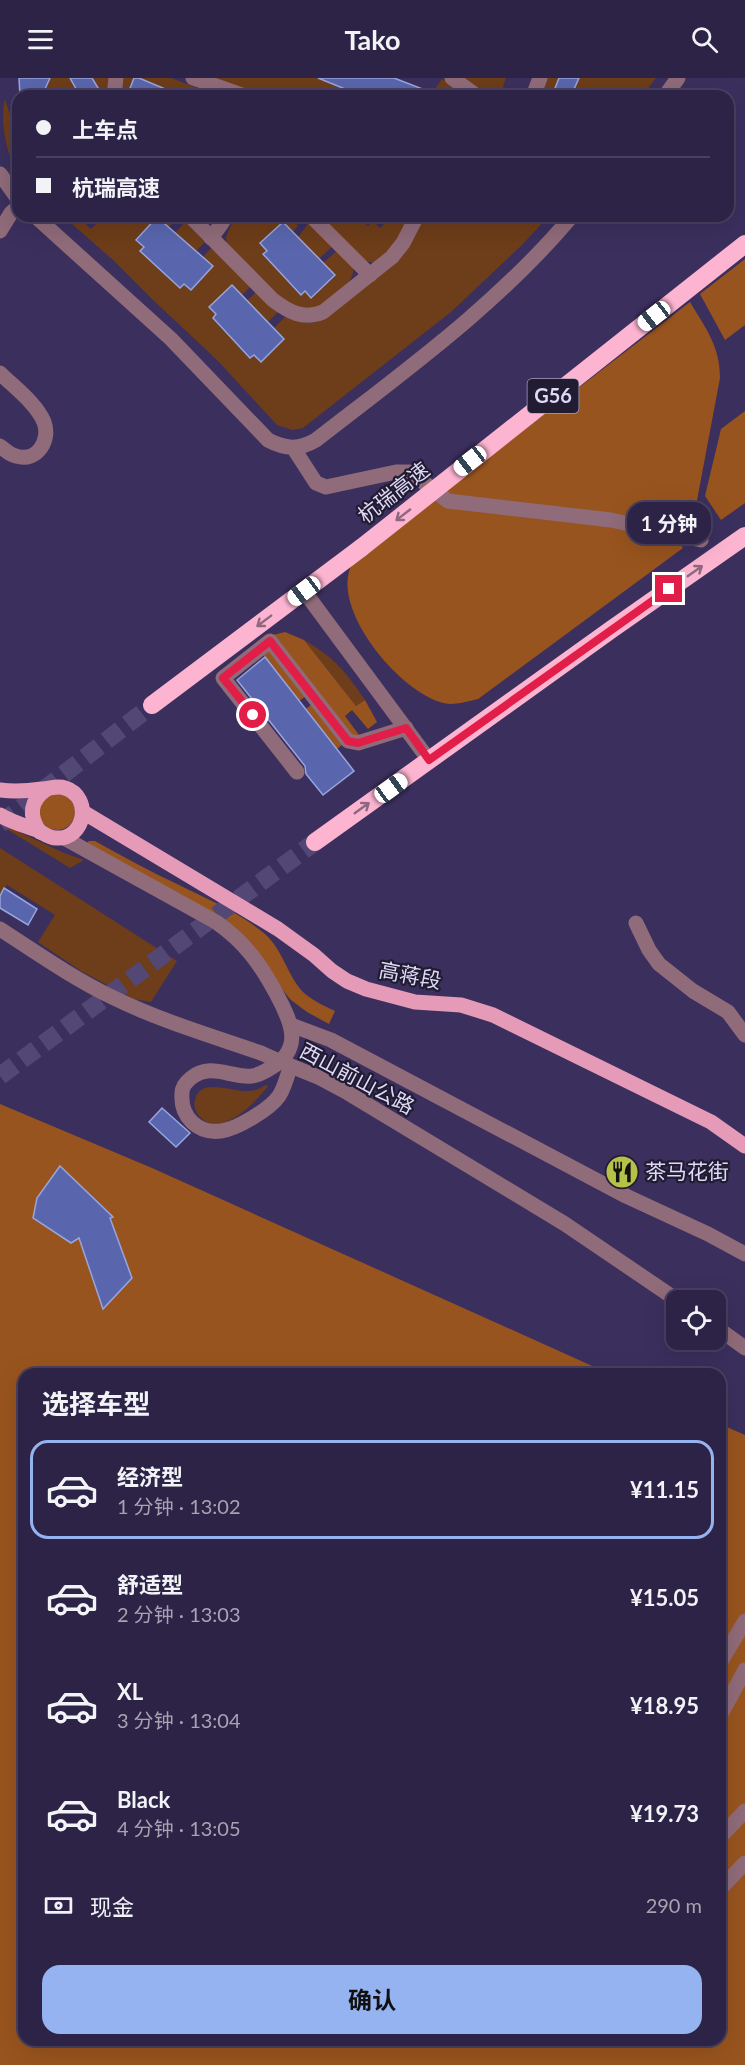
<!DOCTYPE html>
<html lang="zh">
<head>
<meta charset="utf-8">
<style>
  :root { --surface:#2c2346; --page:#382f51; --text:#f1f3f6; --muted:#a6a4b3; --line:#48405f; --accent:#95b2f1 }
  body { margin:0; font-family:Lato,"Noto Sans SC",sans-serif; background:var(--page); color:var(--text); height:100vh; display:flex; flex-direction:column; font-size:22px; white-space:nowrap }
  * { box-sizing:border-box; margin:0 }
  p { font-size:20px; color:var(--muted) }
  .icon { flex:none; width:33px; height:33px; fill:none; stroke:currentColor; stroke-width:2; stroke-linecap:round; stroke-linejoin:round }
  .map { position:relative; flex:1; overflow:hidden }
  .side { position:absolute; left:18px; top:1290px; width:708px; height:678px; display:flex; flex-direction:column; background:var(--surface); border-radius:18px; box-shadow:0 6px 24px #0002,0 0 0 2px var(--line) }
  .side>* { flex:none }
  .guide { position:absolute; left:12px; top:12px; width:722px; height:132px; border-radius:18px; box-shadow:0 6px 24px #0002,0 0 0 2px var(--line); display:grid; align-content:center; height:132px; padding:0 24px; background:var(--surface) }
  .buttons { position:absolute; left:666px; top:1212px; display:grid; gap:12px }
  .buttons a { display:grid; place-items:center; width:60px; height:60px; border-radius:12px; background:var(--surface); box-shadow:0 6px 24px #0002,0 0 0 2px var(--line); font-size:30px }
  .end { position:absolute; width:27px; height:27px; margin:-14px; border:8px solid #e11d48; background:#fff; box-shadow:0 0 0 3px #fff }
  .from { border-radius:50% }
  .bubble { position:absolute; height:42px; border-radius:18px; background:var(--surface); box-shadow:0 6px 24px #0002,0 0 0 2px var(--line); font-size:20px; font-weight:700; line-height:42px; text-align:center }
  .car { position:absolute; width:18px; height:36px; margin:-18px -9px; border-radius:8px; box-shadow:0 0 4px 2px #0007; background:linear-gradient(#fff 24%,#345 0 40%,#fff 0 76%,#345 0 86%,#fff 0) }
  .guide b { display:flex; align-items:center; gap:21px; height:57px; font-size:22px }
  .guide b+b { border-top:2px solid var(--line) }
  .guide i { width:15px; height:15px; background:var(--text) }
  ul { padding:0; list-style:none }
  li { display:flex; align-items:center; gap:18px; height:99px; margin:0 12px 9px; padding:0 12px; border:3px solid transparent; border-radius:18px }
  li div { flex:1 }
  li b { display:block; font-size:22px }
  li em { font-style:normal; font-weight:700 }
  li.active { border-color:var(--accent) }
  li>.icon { width:54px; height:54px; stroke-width:1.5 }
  h2 { padding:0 24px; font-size:27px; line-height:72px }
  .pay { display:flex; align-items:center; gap:15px; height:66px; padding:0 24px; font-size:22px }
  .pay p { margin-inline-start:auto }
  .button { display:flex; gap:12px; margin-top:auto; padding:12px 24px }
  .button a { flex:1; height:69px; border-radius:18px; background:var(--accent); color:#111; font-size:24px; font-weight:700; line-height:69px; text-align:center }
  header { display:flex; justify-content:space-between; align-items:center; height:78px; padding:0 24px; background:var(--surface); font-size:27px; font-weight:700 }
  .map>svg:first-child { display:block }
  .green { fill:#6e3d19 }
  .forest { fill:#98541e }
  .building { fill:#5966ad; stroke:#98a5dd; stroke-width:1.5 }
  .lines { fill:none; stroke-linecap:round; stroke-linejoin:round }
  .highway-tunnel { stroke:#534875; stroke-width:18; stroke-dasharray:18 9; stroke-linecap:butt }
  .minor { stroke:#906b79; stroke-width:15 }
  .major { stroke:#e59bb8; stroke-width:15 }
  .highway { stroke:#fcb4d0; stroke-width:18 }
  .minor-bridge { stroke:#906b79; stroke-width:15 }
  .highway-bridge { stroke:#fcb4d0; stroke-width:18 }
  .oneway { stroke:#8e6880 }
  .route { stroke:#e11d48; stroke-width:8 }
  .labels { text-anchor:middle; stroke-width:4.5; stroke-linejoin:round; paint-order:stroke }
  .shield { fill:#211c31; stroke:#a5a0bc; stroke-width:1.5 }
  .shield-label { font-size:20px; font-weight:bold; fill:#ded9f7 }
  .street-label { font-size:21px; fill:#ded9f7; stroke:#211c31 }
  .poi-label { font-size:21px; fill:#ded9f7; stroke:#211c31; text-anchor:start }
</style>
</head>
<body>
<header><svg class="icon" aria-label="menu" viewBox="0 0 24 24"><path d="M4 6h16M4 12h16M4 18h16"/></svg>Tako<svg class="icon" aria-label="search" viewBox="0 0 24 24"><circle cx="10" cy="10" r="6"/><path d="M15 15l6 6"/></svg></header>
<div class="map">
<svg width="745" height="1987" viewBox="0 0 745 1987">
  <rect width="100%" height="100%" fill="#3b2f5e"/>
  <g class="green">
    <path d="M50,0H71L80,18H46L45,11Z"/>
    <path d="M92,0H110L109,18H103Z"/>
    <path d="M124,0H134L127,18H120L121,7Z"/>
    <path d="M139,0H171L211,15L210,18H185Z"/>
    <path d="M212,0H330L328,5L345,11L342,18H269Z"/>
    <path d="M460,0H506L503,8L506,15L504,18L494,14L490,18H483Z"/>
    <path d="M547,0H559L552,18H540Z"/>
    <path d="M579,0H656L642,18H571Z"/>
    <path d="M442,1L454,6L471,18H440L432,15Z"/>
    <path d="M5,21L18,62V93C5,77 0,39 5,21Z"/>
    <path d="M63,138H77L91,151L102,140L101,138H179L169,149L157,139L136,162L144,169L140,173L170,193L166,197L180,210L184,206L191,212L213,188L203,179L212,169L250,209L242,217L210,230L216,236L213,240L224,252L241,262L237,267L250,280L254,277L261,283L284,261L274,250L287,237L307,245L316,244L423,138H549L522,167L451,234L303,350L292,352L277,347L218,283L153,222L114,183Z"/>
    <path d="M235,138H291L298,148L293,154L283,144L260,166L267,173L264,176L292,199L288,203L301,216L305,213L312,220L335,198L323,185L339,171C343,175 350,181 352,186C360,204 328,223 316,233L293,231L227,167L226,159Z"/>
    <path d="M318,138H357L368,148L373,143L380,150L392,138H410L397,165L376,185L364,183Z"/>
    <path d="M186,143L205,164L196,173L175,155Z"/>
    <path d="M308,146H313L334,167L319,181L298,159Z"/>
    <path d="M256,214L279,233L268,244L247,223Z"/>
    <path d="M304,562C335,580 345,593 365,622L356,628Z"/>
    <path d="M0,745L64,775L84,782L70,790L0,747Z"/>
    <path d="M0,770L177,883L151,924L133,921L81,893L38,864L55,837L7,807L0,817Z"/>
    <path d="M266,1007L268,1008C255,1025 221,1061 200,1039C196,1035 193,1028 195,1022C200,998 234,1015 249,1013C255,1013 261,1010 266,1007Z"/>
  </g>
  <g class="forest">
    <path d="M745,181V247L725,262L700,216Z"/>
    <path d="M690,224C706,251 720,268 720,300L695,433L672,453L683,470L478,621C469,623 459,626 450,626C404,622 324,526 354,483Z"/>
    <path d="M745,333V425L721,442L705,418L721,351Z"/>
    <path d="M285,554L304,562L356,628L365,622L377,644L368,651L352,632L345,638L359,657L353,659L273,557Z"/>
    <path d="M268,569L306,618L299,623L261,574Z"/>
    <path d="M312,626L343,666L337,671L306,631Z"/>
    <circle cx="57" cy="734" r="18"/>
    <path d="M89,763H95C122,778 149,793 177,806C207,821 239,834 265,856C283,872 287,897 303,914C312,922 324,928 335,933L329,946L307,934L291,922L281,910L257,875L86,766Z"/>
    <path d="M0,1026L152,1090L610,1296H24V1962H720V1346L745,1357V1987H0Z"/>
  </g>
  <g class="building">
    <path d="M19,0H50L45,11L46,18H20Z"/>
    <path d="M70,0H92L103,18H80Z"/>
    <path d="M134,0H139L182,18H127Z"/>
    <path d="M318,0H394L438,17L342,18L345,11Z"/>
    <path d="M559,0H579L571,18H552Z"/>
    <path d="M157,139L213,188L191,212L184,206L180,210L140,173L144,169L136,162Z"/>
    <path d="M283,144L335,197L311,220L305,213L301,217L263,176L267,173L260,165Z"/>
    <path d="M232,207L284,261L261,284L254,277L250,280L213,240L216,236L209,229Z"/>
    <path d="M265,579L354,693L323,717L306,696L305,688L237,602Z"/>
    <path d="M4,810L37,831L28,847L0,830V818Z"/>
    <path d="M162,1030L190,1055L176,1069L149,1044Z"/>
    <path d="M60,1088L113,1139L110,1140L132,1200L103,1231L79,1160L71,1165L33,1140L37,1120Z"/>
  </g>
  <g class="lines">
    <g class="highway-tunnel">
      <path d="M0,746L152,627"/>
      <path d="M0,998L315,764"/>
    </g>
    <g class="minor">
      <path d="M193,0L245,18"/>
      <path d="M452,0L477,18"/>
      <path d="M114,18L116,0"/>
      <path d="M533,18L540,0"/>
      <path d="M665,18L678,0"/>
      <path d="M0,96L18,121"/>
      <path d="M35,138L171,261L268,362C285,371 299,372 316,362C406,292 498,226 572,138"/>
      <path d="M190,138L273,222C289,234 303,242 323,234L392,179L403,165L417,138"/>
      <path d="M311,138L370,197"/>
      <path d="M0,153L11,135L18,129"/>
      <path d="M211,160L222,145L226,138"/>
      <path d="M0,295C14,309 36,325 44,344C51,362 37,385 16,378C10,377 5,372 0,368"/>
      <path d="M294,371L316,405L326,409L396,394H410L448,423L611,442L701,462"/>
      <path d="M304,513L429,682"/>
      <path d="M297,694L223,600L270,563L348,663L358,665L406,650"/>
      <path d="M64,760L216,844C245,864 261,887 277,917C292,945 304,972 269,991C264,994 258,997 252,998C230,1000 211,984 191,1000C186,1004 182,1009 182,1015C180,1039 198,1056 221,1053C237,1051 270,1031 279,1018C285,1009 287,997 291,988"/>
      <path d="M636,845L649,872L659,886L693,913L728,934L745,957"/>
      <path d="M0,851C37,875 74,901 114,920C161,943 212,958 261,975"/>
      <path d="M291,947L331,962L626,1118L708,1156L745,1176"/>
      <path d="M286,986L318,999L348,1015L565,1146L677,1222"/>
      <path d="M716,1249L745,1270"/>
      <path d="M720,1585L745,1543"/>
      <path d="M720,1638L745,1592"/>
      <path d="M720,1759L745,1733"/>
      <path d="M720,1811L745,1785"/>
    </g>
    <g class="major">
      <path d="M0,712C14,714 28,713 42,711C50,711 57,707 65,710C93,719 85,762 56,760C49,760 45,756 39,753C24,747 13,745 0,737"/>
      <path d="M83,734L278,851L314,877L332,893L347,903L366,911L415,924L461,927L493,937L711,1044L745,1068"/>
      <path d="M40,754C28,738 30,722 47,711"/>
    </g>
    <g class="highway">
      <path d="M152,627L361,470"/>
      <path d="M315,764L612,551L745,458"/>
    </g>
    <path class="minor-bridge" d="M261,975L286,986"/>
    <path class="highway-bridge" d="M361,470L745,166"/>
  </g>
  <defs><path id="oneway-shaft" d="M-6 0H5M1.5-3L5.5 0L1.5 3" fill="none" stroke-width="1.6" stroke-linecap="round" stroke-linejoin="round" transform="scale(1.5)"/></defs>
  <g class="oneway">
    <use href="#oneway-shaft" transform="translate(403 437) rotate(142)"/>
    <use href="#oneway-shaft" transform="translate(695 493) rotate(-35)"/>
    <use href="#oneway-shaft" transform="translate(264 543) rotate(143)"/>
    <use href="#oneway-shaft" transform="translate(362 730) rotate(-36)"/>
  </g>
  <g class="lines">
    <path class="route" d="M253,637L223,600L270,563L348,663L358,665L406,650L429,682L669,511"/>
  </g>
  <defs>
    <symbol id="restaurant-disc" viewBox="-11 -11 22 22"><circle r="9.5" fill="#b6c148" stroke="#211c31"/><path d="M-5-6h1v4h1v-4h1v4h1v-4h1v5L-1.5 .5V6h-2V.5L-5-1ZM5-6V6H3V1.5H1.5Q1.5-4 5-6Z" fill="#111"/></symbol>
  </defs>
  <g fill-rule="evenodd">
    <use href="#restaurant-disc" x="603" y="1075" width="38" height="38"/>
  </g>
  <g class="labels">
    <rect class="shield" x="527.5" y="301" width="51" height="34" rx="4.5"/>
    <g class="shield-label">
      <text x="553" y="325">G56</text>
    </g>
    <g class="street-label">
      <text transform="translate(394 415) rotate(-38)" y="7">杭瑞高速</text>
      <text transform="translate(410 898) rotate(11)" y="7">高蒋段</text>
      <text transform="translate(357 1001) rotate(28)" y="7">西山前山公路</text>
    </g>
    <g class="poi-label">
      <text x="645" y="1101">茶马花街</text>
    </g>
  </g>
</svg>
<div class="buttons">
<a><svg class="icon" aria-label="locate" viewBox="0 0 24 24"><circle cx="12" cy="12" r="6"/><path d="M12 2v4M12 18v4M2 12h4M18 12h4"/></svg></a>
</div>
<i class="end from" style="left:253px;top:637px"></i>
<i class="end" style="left:669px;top:511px"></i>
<div class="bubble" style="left:627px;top:424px;width:84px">1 分钟</div>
<i class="car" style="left:654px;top:238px;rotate:232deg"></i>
<i class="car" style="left:470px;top:383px;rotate:232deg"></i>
<i class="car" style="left:304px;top:513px;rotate:233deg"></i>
<i class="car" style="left:391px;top:710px;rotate:54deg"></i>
<div class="guide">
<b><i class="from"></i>上车点</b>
<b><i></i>杭瑞高速</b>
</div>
<section class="side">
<h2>选择车型</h2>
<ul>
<li class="active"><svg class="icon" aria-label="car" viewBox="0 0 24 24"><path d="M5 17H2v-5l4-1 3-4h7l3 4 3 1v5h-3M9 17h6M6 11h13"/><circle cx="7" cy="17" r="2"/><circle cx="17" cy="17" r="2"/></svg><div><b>经济型</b><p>1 分钟 · 13:02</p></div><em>¥11.15</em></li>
<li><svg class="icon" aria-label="car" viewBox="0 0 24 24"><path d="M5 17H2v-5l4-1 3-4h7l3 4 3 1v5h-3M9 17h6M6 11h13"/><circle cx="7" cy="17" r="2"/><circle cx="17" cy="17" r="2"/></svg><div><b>舒适型</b><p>2 分钟 · 13:03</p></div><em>¥15.05</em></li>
<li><svg class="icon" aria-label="car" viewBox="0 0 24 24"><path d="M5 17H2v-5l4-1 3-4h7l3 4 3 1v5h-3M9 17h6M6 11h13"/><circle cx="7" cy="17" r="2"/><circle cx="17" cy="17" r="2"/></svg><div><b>XL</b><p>3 分钟 · 13:04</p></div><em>¥18.95</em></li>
<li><svg class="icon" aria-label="car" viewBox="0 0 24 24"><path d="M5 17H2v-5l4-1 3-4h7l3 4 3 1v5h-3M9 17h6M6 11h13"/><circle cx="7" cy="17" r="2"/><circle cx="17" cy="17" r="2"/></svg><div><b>Black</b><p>4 分钟 · 13:05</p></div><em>¥19.73</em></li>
</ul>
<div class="pay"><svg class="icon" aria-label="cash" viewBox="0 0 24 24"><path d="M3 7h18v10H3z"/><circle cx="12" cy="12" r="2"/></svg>现金<p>290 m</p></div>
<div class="button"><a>确认</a></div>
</section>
</div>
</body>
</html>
